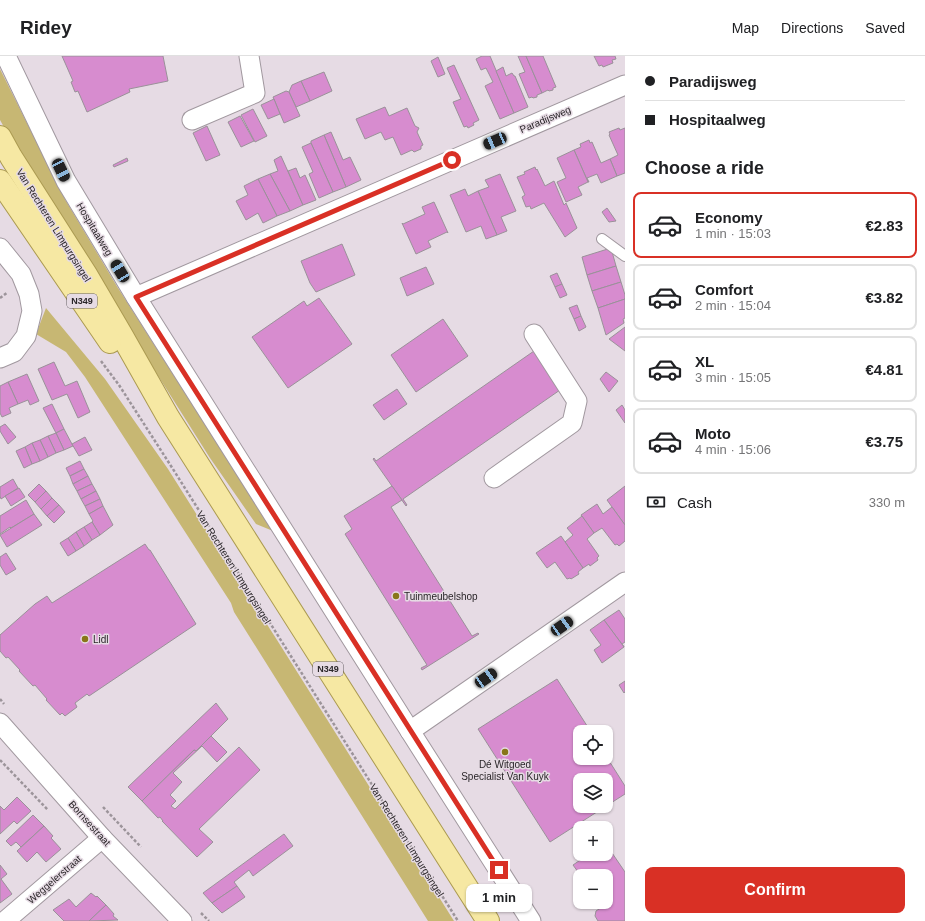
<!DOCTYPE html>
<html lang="en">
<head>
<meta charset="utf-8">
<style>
  :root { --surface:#fff; --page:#f2f2f2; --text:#202124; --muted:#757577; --line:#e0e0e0; --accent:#d93025 }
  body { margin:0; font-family:Helvetica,sans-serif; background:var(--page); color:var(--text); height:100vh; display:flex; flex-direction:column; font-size:15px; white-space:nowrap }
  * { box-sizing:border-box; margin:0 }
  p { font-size:13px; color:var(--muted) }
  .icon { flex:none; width:22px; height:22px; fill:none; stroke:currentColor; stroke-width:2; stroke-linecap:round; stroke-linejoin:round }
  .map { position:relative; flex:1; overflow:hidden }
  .drawer { display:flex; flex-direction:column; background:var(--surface); width:300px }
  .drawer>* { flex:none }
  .guide { display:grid; align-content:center; height:88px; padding:0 20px; background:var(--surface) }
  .fabs { position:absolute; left:573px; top:669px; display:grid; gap:8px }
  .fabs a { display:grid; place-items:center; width:40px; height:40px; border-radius:8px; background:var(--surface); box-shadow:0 1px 3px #0004; font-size:20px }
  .end { position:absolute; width:18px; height:18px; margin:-9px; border:5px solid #d93025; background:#fff; box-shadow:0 0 0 2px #fff }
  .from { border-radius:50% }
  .bubble { position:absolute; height:28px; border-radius:8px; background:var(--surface); box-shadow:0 1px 3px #0004; font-size:13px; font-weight:800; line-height:28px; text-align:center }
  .car { position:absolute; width:12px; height:24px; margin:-12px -6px; border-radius:5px; box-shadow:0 0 3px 1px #0007; background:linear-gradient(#222 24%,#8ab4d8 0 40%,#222 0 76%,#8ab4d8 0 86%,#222 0) }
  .guide b { display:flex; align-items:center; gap:14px; height:38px; font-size:15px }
  .guide b+b { border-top:1px solid var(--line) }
  .guide i { width:10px; height:10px; background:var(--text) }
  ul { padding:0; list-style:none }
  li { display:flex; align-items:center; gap:12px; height:66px; margin:0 8px 6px; padding:0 12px; border:2px solid var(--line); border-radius:8px }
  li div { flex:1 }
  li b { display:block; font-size:15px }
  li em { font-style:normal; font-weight:800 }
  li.current { border-color:var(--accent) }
  li>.icon { width:36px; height:36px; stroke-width:1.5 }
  h2 { padding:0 20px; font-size:18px; line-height:48px }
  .pay { display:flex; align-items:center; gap:10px; height:44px; padding:0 20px; font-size:15px }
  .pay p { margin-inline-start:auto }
  .action { display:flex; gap:8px; margin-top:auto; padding:8px 20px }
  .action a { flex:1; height:46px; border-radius:8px; background:var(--accent); color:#fff; font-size:16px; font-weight:800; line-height:46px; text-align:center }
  header { display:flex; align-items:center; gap:24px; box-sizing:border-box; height:56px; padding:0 20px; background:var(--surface); border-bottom:1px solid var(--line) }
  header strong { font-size:19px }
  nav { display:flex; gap:22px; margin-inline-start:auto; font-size:14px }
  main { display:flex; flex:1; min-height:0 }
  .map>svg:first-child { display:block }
  .green { fill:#c7b773 }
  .building { fill:#d78ccf; stroke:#9a9199; fill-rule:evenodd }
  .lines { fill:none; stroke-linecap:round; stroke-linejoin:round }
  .lane-casing { stroke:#a1989f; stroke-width:12 }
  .street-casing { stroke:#a1989f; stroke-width:21 }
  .primary-casing { stroke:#ab9a51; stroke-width:24 }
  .path { stroke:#9c949a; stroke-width:2.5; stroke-dasharray:3 2; stroke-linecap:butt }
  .lane { stroke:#fff; stroke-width:10 }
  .street { stroke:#fff; stroke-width:19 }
  .primary { stroke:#f6e8a3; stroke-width:22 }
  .route { stroke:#d93025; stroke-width:5 }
  .poi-dot { fill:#887619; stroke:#e6dbe4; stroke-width:1.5 }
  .labels { text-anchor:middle; stroke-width:3; stroke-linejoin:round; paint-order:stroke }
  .shield { fill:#e6dbe4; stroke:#625c61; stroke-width:1 }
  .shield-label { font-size:9px; font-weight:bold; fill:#2a2629 }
  .street-label { font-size:10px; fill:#2a2629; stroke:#e6dbe4 }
  .poi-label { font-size:10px; fill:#2a2629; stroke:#e6dbe4; text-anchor:start }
</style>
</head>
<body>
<header>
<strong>Ridey</strong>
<nav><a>Map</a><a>Directions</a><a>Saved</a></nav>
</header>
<main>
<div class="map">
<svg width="625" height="865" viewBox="0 0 625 865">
  <rect width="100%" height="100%" fill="#e6dbe4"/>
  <g class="green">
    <path d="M0,13L66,145L118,232L273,475L256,468L210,402L25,109L0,64Z"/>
    <path d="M46,252L105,323L168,413L202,467L277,584L454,865H428L234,556L231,547L85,321L66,296L36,278Z"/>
  </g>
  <g class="building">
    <path d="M62,0H163L168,25L129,33L130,36L87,56L78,35L75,36L71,26L73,25Z"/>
    <path d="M482,0H490L514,57L500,63L485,30L493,26L486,12L481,14L476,3Z"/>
    <path d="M518,0H526L542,37L537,39V41L533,42L532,41L529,42L519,18L525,16Z"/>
    <path d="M526,0H543L556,31L553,32V34L549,35L548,34L542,37Z"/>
    <path d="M594,0H615L616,3L612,4L613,7L603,11L602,9L599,10Z"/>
    <path d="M438,1L445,18L438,21L431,5Z"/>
    <path d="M454,9L479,64L473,67L474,69L468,72L467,70L464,71L453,46L461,43L447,12Z"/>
    <path d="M503,11L506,20L512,17L514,20H515L528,51L514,57L496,15Z"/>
    <path d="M324,16L332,35L310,45L301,25Z"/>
    <path d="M301,25L310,45L296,51L289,36L292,29Z"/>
    <path d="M286,35L289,36L300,60L284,67L273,41Z"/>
    <path d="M274,43L280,58L268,63L261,49Z"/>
    <path d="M385,51L389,60L407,52L415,70L419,72L417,76L423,89L421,90V93L414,96L412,94L401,99L393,81L385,84L381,76L365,83L356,63Z"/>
    <path d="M253,53L267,80L255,86L241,59Z"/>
    <path d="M240,60L254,85L241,91L228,66Z"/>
    <path d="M207,70L220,99L206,105L193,77Z"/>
    <path d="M619,72L620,74L625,72V117L617,120L610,103L618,99L609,79L610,78L609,76Z"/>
    <path d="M331,76L343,104L350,101L361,124L346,131L324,79Z"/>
    <path d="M324,79L346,131L333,136L311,87V85Z"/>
    <path d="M589,84L590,87L592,86L601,107L610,103L617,120L601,127L597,118L587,122L589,126H588L574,94L581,91L580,88Z"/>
    <path d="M311,87L333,136L319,142L309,118L313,116L302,91Z"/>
    <path d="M574,94L588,126L578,131L582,139L566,146L557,126L566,122L557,102Z"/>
    <path d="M281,100L303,149L290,155L270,118L278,115L274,104Z"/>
    <path d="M127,102L128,105L114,111L113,109Z"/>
    <path d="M535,111L536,114L537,113L545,130L554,125L564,149L566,147L577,172L565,181L544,147L531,153L530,150L526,151L522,141L525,139L517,121L525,118L524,116Z"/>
    <path d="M296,112L300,122L305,119L316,144L303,149L288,115Z"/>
    <path d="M270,118L290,155L277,160L258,123Z"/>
    <path d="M500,118L516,155L501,161L507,175L497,179L478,135L489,131L485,124Z"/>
    <path d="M258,123L277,160L263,167L258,157L246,164L236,145L248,139L244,130Z"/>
    <path d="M465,133L468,140L478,135L497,179L486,183L481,170L466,176L450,139Z"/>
    <path d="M434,146L448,177L447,176L428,185L431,191L416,198L402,167L403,168L425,158L422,151Z"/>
    <path d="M607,152L616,165L609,166L602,156Z"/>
    <path d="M342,188L355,219L316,236L310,227L301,205Z"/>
    <path d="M611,192L616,210L587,219L582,201Z"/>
    <path d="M616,210L621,226L592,235L587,219Z"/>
    <path d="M426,211L434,228L407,240L400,222Z"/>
    <path d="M557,217L562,228L555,231L550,220Z"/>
    <path d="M621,226L625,239V243L598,252L592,235Z"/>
    <path d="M562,228L567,239L560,242L555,231Z"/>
    <path d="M319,242L352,288L288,332L252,281L304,245L307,250Z"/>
    <path d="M625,243V262L623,263L624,267L606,279L598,252Z"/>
    <path d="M577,249L581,260L574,263L569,252Z"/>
    <path d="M581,260L586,271L579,275L574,263Z"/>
    <path d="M443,263L468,300L416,336L391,299Z"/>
    <path d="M625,271V295L609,283Z"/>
    <path d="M534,295L560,334L403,443L407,449L406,450L373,403L374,402L376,405Z"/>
    <path d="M54,306L65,330L77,325L90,356L78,362L67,338L52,344L38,313Z"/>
    <path d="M606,316L618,325L609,336L600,323Z"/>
    <path d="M27,318L39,345L30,349L28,344L18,348L8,326Z"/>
    <path d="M8,326L18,348L9,352L11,357L2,361L0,357V330Z"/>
    <path d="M397,333L407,348L384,364L373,349Z"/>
    <path d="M52,348L64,373L56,377L43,352Z"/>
    <path d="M622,349L625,354V367L616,354Z"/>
    <path d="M5,368L16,381L8,388L0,375V371Z"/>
    <path d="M64,373L73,390L64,394L56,377Z"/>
    <path d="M56,377L64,394L56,397L48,380Z"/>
    <path d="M48,380L56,397L48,401L40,384Z"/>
    <path d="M85,381L92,394L79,400L72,388Z"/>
    <path d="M40,384L48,401L40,405L32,387Z"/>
    <path d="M32,387L40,405L32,408L25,391Z"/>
    <path d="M25,391L32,408L24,412L16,395Z"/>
    <path d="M80,405L84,413L70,420L66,412Z"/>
    <path d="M84,413L88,420L73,428L70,420Z"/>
    <path d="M88,420L92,428L77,435L73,428Z"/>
    <path d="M13,423L18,432L1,443L0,440V431Z"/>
    <path d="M39,428L46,435L35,446L28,439Z"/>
    <path d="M92,428L96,435L81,443L77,435Z"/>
    <path d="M392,430L402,444L391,451L472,580L478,577L479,578L422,614L421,612L427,609L345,478L352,473L344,460Z"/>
    <path d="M625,430V469L607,444Z"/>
    <path d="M19,432L25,441L11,450L5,440Z"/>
    <path d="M46,435L52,442L41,453L35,446Z"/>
    <path d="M96,435L100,443L85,450L81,443Z"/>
    <path d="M52,442L59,449L47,460L41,453Z"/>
    <path d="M100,443L103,450L89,458L85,450Z"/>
    <path d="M26,444L34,458L11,472L10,471L0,478V460Z"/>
    <path d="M597,448L603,458L612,451L625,469V485L619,490L617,488L615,489L602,472L594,477L581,459Z"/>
    <path d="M59,449L65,456L54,467L47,460Z"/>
    <path d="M103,450L113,469L100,479L92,466L93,465L89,458Z"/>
    <path d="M34,458L42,469L7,491L0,479Z"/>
    <path d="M582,460L594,477L587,483L599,500L597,502L598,504L590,510L589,508L583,512L565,486L573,479L567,472Z"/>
    <path d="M92,466L100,479L92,484L84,471Z"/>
    <path d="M84,471L92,484L84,490L76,476Z"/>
    <path d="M76,476L84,490L76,495L68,482Z"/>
    <path d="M561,480L583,512L578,516L579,518L571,523L570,522L567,523L555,506L547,512L536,497Z"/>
    <path d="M68,482L76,495L68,500L60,487Z"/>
    <path d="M145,488L149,494H150L196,568L89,640L87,638L75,647L77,651L65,660L62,657L60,659L46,644L47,643L35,629L33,630L19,615L20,614L8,601L6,602L0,595V579L35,548L47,540L52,547Z"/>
    <path d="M6,497L16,513L6,519L0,509V501Z"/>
    <path d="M619,554L625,563V586L622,588L624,591L604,564Z"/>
    <path d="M604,564L624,591L602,607L594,594L601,589L590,574Z"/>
    <path d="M557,623L591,676H580V702H606V700L625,730V738L550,786L478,673ZM580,724H606V750H580Z"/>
    <path d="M625,625V636L624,637L619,629Z"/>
    <path d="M216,647L228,663L196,695L194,694L142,745L128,731Z"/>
    <path d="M211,680L227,696L217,706L202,690L173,717L182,726L170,739L176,745L171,750L175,753L239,691L260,714L199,773L213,786L197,801L163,766L162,765H163L160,761L158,762L142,745L194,694L196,695Z"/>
    <path d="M17,741L31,755L17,768L14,765L0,778V750L4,754Z"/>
    <path d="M33,759L44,770L21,791L16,786L11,790L6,785Z"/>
    <path d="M44,770L53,780L51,782L61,793L46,806L37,796L27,806L17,795Z"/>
    <path d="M284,778L293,790L253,820L249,814L234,826L237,830L212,847L203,837Z"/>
    <path d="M606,788L625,816V865H598L595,860L596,855L602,851L599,846H606V820H581L573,809L589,798H606Z"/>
    <path d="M0,809L7,818L1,823L12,838L0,847Z"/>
    <path d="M237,830L245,841L222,857L212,847Z"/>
    <path d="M91,837L96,841L97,840L106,849L89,865H64L53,854L69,843L76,851Z"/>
    <path d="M106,849L114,858L113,860L118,864L89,865Z"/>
  </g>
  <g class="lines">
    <defs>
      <path id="lane" d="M602,183L625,200"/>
      <g id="street">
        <path d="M6,0L66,125L136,241L410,675L531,865"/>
        <path d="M192,64L255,37L249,0"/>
        <path d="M0,192L21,218L29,238L32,255L26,280L14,296L0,302"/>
        <path d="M136,241L625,29"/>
        <path d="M494,422L572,367L577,345L534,278"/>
        <path d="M0,667L102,782L182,865"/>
        <path d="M410,675L625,526"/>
        <path d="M5,865L102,782"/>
      </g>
      <g id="primary">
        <path d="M0,81L11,101L87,220L121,278L168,361L488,865"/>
        <path d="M0,125L110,286"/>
      </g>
    </defs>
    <use href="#lane" class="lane-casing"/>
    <use href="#street" class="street-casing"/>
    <use href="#primary" class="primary-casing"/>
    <g class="path">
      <path d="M0,242L8,236"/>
      <path d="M101,305L119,329L171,410L458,865"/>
      <path d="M0,643L4,648"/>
      <path d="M0,704L48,754"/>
      <path d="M103,751L141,791"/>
      <path d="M201,857L209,865"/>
    </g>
    <use href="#lane" class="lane"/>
    <use href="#street" class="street"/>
    <use href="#primary" class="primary"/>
  </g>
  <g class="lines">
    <path class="route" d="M452,104L136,241L499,814"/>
  </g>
  <g class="poi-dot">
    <circle cx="396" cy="540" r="4"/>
    <circle cx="85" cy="583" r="4"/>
    <circle cx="505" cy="696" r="4"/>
  </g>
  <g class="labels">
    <g class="shield">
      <rect x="67" y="238" width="30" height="14" rx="3"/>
      <rect x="313" y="606" width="30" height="14" rx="3"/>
    </g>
    <g class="shield-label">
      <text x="82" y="248">N349</text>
      <text x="328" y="616">N349</text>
    </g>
    <g class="street-label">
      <text transform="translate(545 63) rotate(-23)" y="4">Paradijsweg</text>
      <text transform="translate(54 169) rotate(58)" y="4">Van Rechteren Limpurgsingel</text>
      <text transform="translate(95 173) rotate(59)" y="4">Hospitaalweg</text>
      <text transform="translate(234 511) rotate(58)" y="4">Van Rechteren Limpurgsingel</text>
      <text transform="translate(90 767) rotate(48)" y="4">Bornsestraat</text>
      <text transform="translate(407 784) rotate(58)" y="4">Van Rechteren Limpurgsingel</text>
      <text transform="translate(54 823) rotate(-41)" y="4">Weggelerstraat</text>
    </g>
    <g class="poi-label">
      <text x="404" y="544">Tuinmeubelshop</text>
      <text x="93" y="587">Lidl</text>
      <text x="505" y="712" text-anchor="middle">Dé Witgoed<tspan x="505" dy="12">Specialist Van Kuyk</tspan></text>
    </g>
  </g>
</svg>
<div class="fabs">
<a><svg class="icon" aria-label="locate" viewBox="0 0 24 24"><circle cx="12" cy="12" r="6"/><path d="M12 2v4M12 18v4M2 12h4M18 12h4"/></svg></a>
<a><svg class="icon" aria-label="layers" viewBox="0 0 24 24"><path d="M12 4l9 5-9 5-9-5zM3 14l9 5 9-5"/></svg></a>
<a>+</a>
<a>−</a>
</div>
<i class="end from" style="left:452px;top:104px"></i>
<i class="end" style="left:499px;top:814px"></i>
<div class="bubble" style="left:466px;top:828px;width:66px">1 min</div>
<i class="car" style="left:495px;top:85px;rotate:247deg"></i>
<i class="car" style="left:61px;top:114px;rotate:154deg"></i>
<i class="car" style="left:120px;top:215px;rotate:329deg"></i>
<i class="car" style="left:562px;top:570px;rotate:55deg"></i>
<i class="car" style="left:486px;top:622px;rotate:55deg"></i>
</div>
<section class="drawer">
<div class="guide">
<b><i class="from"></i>Paradijsweg</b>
<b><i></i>Hospitaalweg</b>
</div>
<h2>Choose a ride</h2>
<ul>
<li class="current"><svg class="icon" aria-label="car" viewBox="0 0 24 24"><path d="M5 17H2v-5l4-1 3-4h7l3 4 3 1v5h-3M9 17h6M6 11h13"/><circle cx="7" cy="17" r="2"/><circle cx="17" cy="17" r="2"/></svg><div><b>Economy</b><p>1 min · 15:03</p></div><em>€2.83</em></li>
<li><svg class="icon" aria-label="car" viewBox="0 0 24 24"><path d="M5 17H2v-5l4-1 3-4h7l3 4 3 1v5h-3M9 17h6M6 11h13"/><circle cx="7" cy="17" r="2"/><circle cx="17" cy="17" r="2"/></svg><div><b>Comfort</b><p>2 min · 15:04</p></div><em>€3.82</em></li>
<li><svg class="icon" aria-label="car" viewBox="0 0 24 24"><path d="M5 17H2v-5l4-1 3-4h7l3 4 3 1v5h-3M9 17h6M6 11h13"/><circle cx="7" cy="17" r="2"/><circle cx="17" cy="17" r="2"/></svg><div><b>XL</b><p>3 min · 15:05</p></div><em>€4.81</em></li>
<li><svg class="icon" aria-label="car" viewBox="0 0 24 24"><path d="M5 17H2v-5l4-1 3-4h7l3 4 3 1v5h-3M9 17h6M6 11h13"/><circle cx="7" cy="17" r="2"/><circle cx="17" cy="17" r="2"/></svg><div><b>Moto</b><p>4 min · 15:06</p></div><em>€3.75</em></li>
</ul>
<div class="pay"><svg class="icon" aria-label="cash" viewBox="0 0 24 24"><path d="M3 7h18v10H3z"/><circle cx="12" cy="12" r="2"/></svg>Cash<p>330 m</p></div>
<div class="action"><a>Confirm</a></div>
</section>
</main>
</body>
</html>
